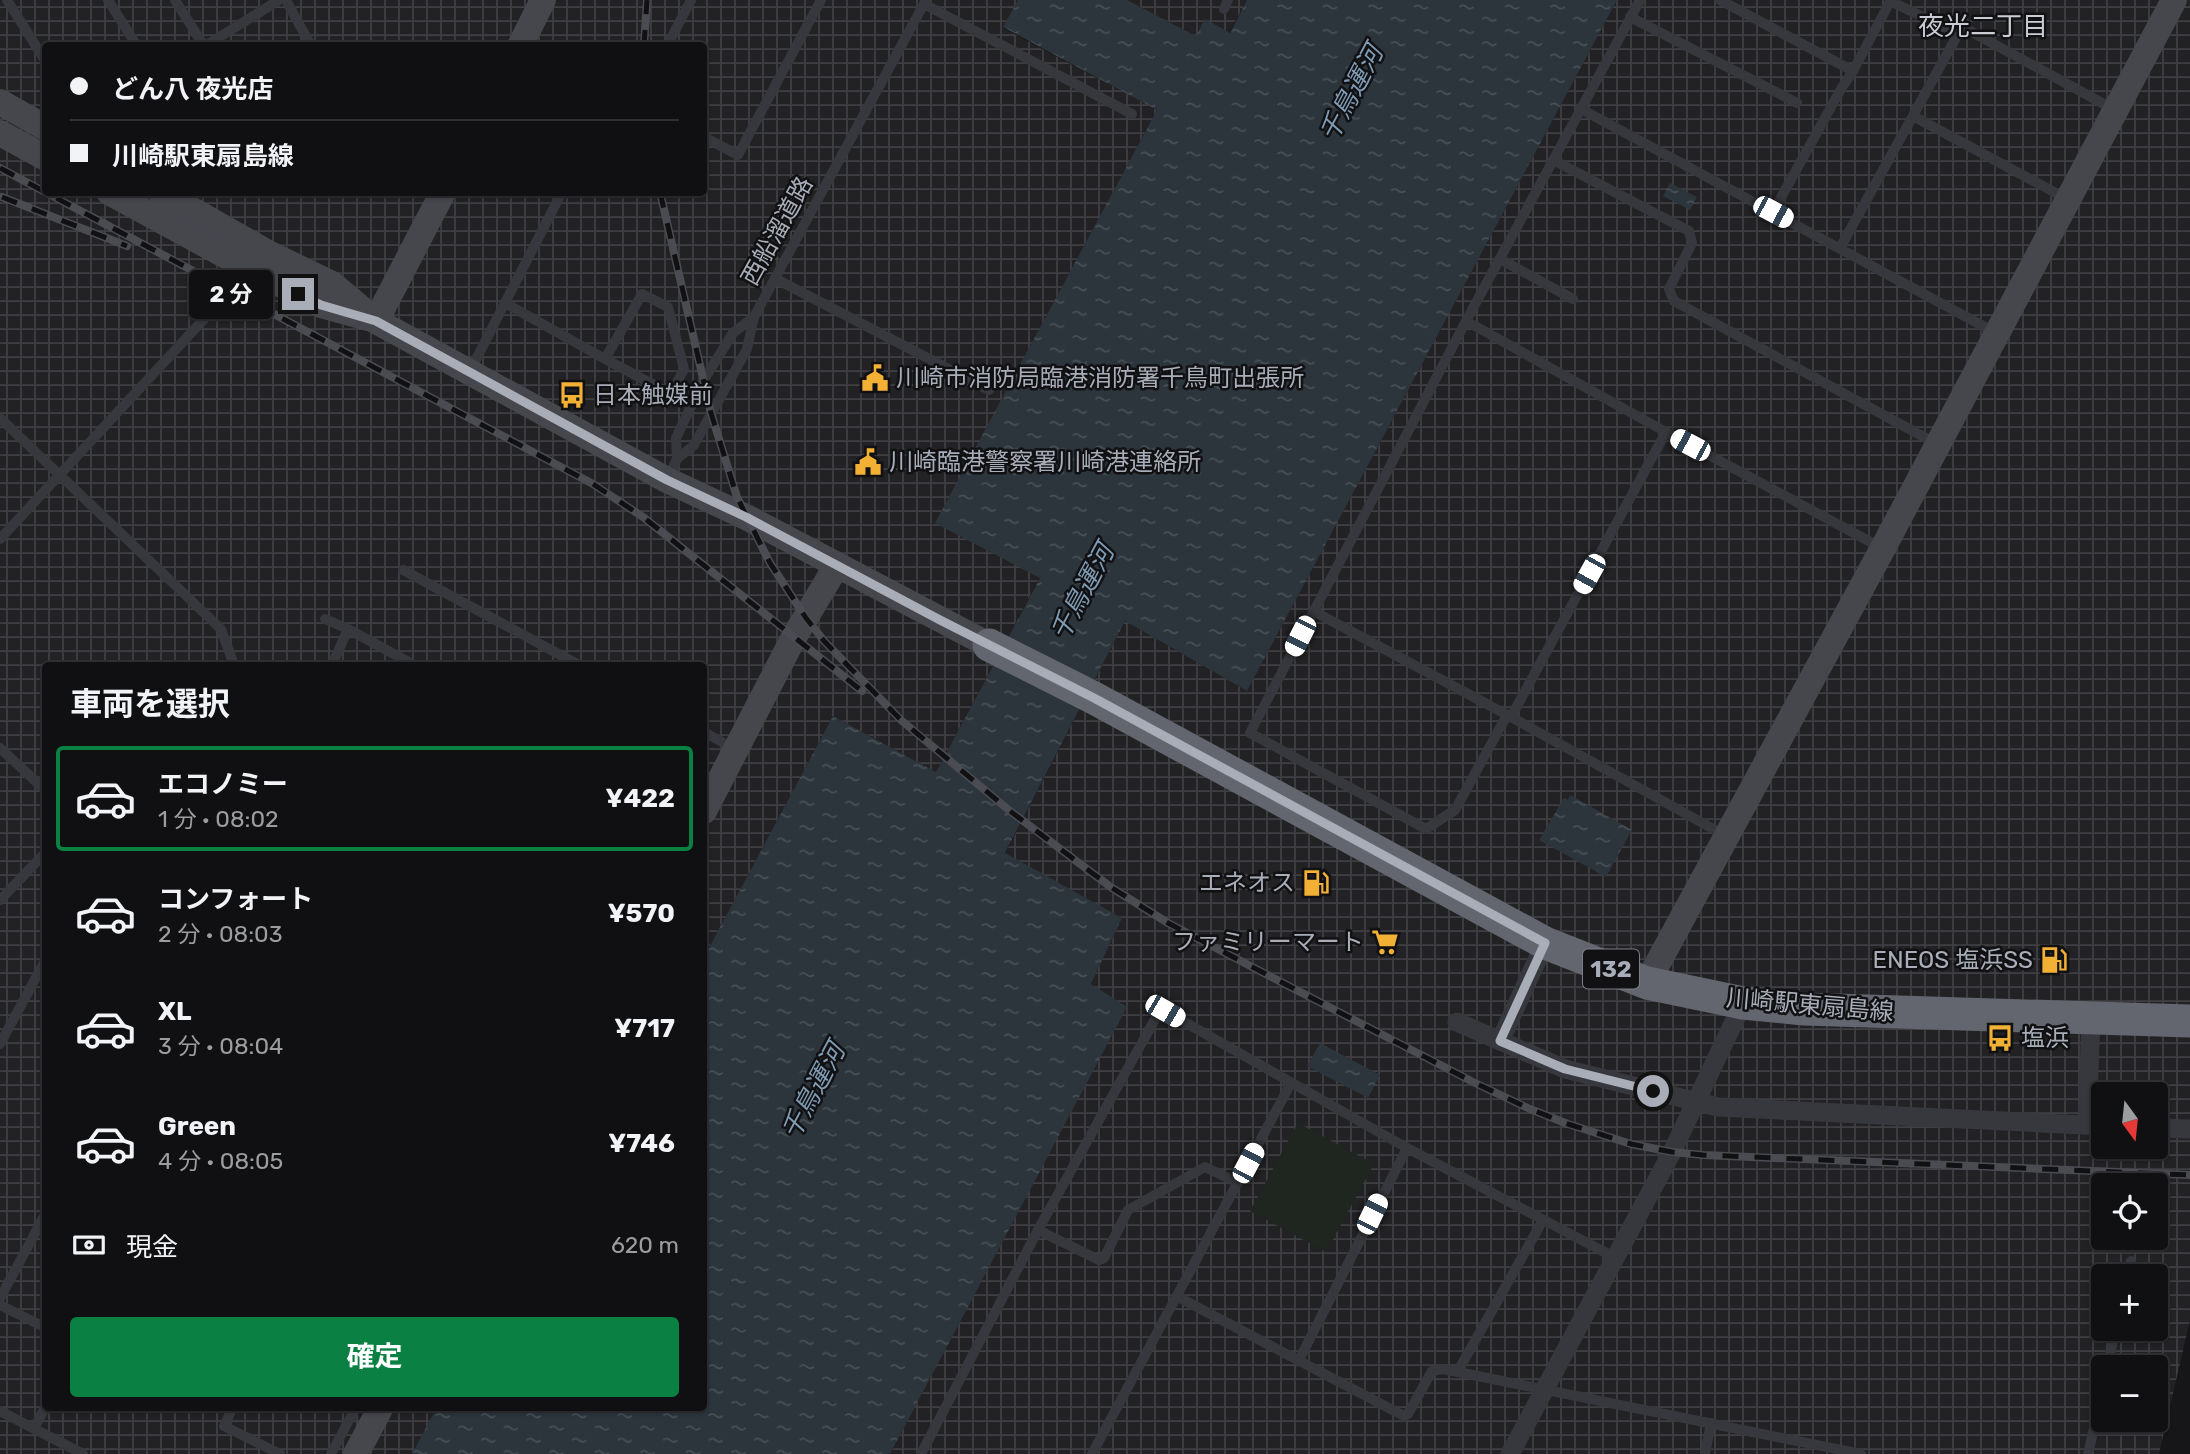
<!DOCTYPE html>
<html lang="ja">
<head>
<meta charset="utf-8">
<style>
  :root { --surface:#101012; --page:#19191b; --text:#f1f3f6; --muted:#9c9d9f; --line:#303032; --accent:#0b8043 }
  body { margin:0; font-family:Rubik,"Noto Sans JP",sans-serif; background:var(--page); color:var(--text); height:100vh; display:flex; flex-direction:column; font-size:26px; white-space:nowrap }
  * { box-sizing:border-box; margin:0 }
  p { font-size:23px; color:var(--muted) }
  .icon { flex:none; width:38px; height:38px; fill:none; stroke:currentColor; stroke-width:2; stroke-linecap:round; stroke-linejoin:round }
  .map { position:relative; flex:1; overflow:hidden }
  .side { position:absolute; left:42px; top:662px; width:665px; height:749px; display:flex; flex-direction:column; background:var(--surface); border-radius:7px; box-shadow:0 2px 5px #0004,0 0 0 2px var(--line) }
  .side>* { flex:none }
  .top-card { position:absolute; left:42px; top:42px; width:665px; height:154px; border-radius:7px; box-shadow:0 2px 5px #0004,0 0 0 2px var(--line); display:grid; align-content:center; height:154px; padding:0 28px; background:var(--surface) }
  .needle { width:46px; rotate:165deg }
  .buttons { position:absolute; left:2091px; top:1082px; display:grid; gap:14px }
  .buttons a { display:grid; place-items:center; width:77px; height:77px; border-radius:7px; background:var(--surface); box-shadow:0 2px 5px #0004,0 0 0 2px var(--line); font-size:35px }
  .end { position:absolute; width:32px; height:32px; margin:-16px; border:9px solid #a8adb8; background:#111; box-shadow:0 0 0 4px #111 }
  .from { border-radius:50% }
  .bubble { position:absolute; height:49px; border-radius:7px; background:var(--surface); box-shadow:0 2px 5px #0004,0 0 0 2px var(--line); font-size:23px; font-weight:700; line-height:49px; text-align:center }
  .car { position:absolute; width:21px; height:42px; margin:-21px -10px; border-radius:9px; box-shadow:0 0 5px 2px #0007; background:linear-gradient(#fff 24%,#345 0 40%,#fff 0 76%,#345 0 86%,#fff 0) }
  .top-card b { display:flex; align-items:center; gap:24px; height:66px; font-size:26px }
  .top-card b+b { border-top:2px solid var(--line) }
  .top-card i { width:18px; height:18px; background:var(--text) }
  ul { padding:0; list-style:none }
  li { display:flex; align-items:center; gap:21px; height:105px; margin:0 14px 10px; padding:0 14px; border:4px solid transparent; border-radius:7px }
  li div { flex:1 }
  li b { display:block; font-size:26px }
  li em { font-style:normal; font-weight:700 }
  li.selected { border-color:var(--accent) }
  li>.icon { width:63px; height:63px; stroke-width:1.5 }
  h2 { padding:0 28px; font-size:32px; line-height:84px }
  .pay { display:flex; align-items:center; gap:18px; height:77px; padding:0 28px; font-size:26px }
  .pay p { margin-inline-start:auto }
  .action { display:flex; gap:14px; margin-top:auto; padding:14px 28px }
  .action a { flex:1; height:80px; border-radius:7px; background:var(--accent); color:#fff; font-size:28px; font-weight:700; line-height:80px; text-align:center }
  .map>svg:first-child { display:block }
  .industrial { fill:url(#industrial-grid); fill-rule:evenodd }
  .park { fill:#1e261f }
  .water { fill:url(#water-ripples) }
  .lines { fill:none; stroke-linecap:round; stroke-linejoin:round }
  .lane { stroke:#37383d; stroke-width:10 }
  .street { stroke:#37383d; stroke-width:19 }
  .secondary { stroke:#45474d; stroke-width:26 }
  .highway { stroke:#63666e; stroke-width:33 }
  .rail-casing { stroke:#4a4c52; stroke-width:8 }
  .rail { stroke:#111113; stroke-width:5; stroke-dasharray:16; stroke-linecap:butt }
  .route { stroke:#a8adb8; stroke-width:9 }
  .labels { text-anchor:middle; stroke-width:5; stroke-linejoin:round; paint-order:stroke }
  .shield { fill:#111113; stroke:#7b7e86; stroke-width:2 }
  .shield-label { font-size:23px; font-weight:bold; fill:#a8adb8 }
  .street-label { font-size:24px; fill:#a8adb8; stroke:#111113 }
  .poi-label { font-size:24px; fill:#a8adb8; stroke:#111113; text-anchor:start }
  .neighbourhood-label { font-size:26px; fill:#c9ccd4; stroke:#111113 }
  .water-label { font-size:26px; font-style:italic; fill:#7f9bb3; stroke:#111113 }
</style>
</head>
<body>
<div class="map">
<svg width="2190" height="1454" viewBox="0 0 2190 1454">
  <defs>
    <pattern id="industrial-grid" width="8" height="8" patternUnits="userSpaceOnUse" patternTransform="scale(1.75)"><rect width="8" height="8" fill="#222225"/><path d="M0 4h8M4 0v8" fill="none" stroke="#3f3f43"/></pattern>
    <pattern id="water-ripples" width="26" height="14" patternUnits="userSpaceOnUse" patternTransform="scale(1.75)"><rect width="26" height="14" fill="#2c353c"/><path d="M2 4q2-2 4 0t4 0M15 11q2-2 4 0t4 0" fill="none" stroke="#485056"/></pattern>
  </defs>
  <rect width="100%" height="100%" fill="#161618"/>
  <g class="industrial">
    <path d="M0,0H1018L1003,28L1157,110L936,523L1040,577L936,772L833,716L704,957V665H46V1407H438L412,1454H0ZM46,46H704V192H46Z"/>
    <path d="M1127,0H1247L1229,33L1196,36Z"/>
    <path d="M1617,0H2190V1320L2159,1454H890L1126,1007L1091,984L1122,918L1005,854L1125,621L1247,691ZM2104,1094H2156V1146H2104ZM2104,1185H2156V1237H2104ZM2104,1276H2156V1328H2104ZM2104,1367H2156V1419H2104Z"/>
  </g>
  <path class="park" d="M1298,1123L1374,1164L1326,1252L1250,1211Z"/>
  <g class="water">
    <path d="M1018,0H1127L1196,36L1205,19L1230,33L1247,0H1617L1247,691L1125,621L1005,853L1122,918L1091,984L1127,1007L890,1454H412L437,1407H704V957L833,716L936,772L1040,578L935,523L1157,110L1003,27Z"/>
    <path d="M1670,183L1697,197L1690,210L1663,196Z"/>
    <path d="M1570,795L1632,830L1606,877L1539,840L1564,798L1568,800Z"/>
    <path d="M1320,1043L1380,1075L1368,1098L1307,1066Z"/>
  </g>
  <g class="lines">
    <g class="lane">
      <path d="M7,0L46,62"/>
      <path d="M108,0L137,46"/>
      <path d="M175,0L204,46"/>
      <path d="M286,0L311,46"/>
      <path d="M1720,0L1853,71"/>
      <path d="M924,4L1132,114"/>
      <path d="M1224,9L1228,0"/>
      <path d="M1630,17L1797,103"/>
      <path d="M1958,34L1970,31L2113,109"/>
      <path d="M205,46L279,0"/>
      <path d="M667,46L691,0"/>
      <path d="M1581,109L1996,333"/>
      <path d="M1913,116L2067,199"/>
      <path d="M704,137L738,155L821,0"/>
      <path d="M1553,160L1689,231L1692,243L1669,289L1674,301L1935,443"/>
      <path d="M1773,212L1841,89L1853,71L1891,0"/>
      <path d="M1840,248L1958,34L1890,1"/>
      <path d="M1500,259L1573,299"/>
      <path d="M776,279L989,390"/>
      <path d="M505,303L605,359L671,394L684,369L668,307L642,294L605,359"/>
      <path d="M1466,321L1666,432L1880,547"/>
      <path d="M470,371L562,192"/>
      <path d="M0,418L221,629L234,665"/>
      <path d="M677,459L676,438L703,381L733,333L754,317"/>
      <path d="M668,478L677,459L694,445L747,349L754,317L926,0"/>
      <path d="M0,539L230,291L251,271"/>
      <path d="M403,570L579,665"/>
      <path d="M1313,611L1511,717L1726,836"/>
      <path d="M325,619L348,629L414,665"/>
      <path d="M332,665L348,629"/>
      <path d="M1507,715L1455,810L1426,829L1250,733L1466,321L1640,0"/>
      <path d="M1511,717L1666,432"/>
      <path d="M704,732L736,750"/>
      <path d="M0,748L46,791"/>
      <path d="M0,900L46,852"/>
      <path d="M0,1044L46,959"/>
      <path d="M1038,1230L1099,1260L1104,1258L1128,1210L1205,1167L1238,1183"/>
      <path d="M2127,1276L2131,1261"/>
      <path d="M1178,1297L1404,1416L1408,1414L1432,1371L1443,1369L1861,1454"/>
      <path d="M0,1298L46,1213"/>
      <path d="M0,1305L46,1328"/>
      <path d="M1299,1360L1407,1148"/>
      <path d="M2107,1367L2116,1328"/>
      <path d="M1458,1371L1543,1220"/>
      <path d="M233,1407L224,1426L280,1454"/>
      <path d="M0,1411L83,1454"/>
      <path d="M34,1428L46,1406"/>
      <path d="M331,1454L356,1407"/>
      <path d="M921,1454L1038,1230L1159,1012L1165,1011L1407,1148L1614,1257"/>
      <path d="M1092,1454L1291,1083"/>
      <path d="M1705,1454L1711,1423"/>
      <path d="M2088,1454L2104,1384"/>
    </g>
    <g class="street">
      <path d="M1457,1022L1565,1069L1718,1107L2104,1126"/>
      <path d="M1500,1041L1545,943"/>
      <path d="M2087,1125L2091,1018"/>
      <path d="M2156,1128L2190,1129"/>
      <path d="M1510,1454L1672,1152L1743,1003"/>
    </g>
    <g class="secondary">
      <path d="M520,46L543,0"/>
      <path d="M0,102L46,128"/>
      <path d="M0,133L46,158"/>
      <path d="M109,192L252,270L321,305L368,318"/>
      <path d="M161,192L268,253L332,284L376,321L667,480L746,517L989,645"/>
      <path d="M376,321L443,192"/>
      <path d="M704,811L794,637L837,565"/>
      <path d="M1647,983L1883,548L2174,0"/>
      <path d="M356,1454L381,1407"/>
    </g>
    <path class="highway" d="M989,645L1094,698L1545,943L1647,983L1743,1003L1804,1009L2190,1021"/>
    <defs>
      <g id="rail">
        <path d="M644,46L647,0"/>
        <path d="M0,168L593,484L643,517L862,691"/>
        <path d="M660,192L711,413L737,497L770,563L806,618L824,641L902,721L1010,811L1112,888L1168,923L1473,1082L1530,1109L1568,1124L1631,1144L1672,1152L1703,1155L2190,1175"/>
        <path d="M2,197L127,246"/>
      </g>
    </defs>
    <use href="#rail" class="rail-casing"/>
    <use href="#rail" class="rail"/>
  </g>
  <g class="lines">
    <path class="route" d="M298,294L321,305L376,321L667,480L746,517L940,620L1094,698L1545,943L1500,1041L1565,1069L1653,1091"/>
  </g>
  <defs>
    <symbol id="civic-bare" viewBox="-9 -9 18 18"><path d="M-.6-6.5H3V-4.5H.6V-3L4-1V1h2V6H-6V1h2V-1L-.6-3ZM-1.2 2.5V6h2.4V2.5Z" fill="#f2b134" stroke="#111113" stroke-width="2.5" paint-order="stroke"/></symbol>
    <symbol id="bus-bare" viewBox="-9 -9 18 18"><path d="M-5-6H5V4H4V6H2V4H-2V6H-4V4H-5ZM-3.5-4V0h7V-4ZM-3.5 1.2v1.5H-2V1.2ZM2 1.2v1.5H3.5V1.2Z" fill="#f2b134" stroke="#111113" stroke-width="2.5" paint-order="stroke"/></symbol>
    <symbol id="fuel-bare" viewBox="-9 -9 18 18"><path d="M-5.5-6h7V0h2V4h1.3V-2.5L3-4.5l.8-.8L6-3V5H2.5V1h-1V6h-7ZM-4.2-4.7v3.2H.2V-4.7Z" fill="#f2b134" stroke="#111113" stroke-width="2.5" paint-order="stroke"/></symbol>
    <symbol id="supermarket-bare" viewBox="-9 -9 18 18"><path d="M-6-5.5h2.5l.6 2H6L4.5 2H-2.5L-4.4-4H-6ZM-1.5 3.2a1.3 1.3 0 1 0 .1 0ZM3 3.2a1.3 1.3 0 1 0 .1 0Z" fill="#f2b134" stroke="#111113" stroke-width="2.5" paint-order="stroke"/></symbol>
  </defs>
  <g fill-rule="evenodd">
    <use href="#civic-bare" x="856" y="359" width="38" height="38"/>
    <use href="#bus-bare" x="553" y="376" width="38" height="38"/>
    <use href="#civic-bare" x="849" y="443" width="38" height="38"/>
    <use href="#fuel-bare" x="1297" y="864" width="38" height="38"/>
    <use href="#supermarket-bare" x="1366" y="923" width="38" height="38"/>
    <use href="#fuel-bare" x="2035" y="941" width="38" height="38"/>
    <use href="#bus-bare" x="1981" y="1019" width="38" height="38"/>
  </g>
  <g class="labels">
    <rect class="shield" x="1583" y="949.5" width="56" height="39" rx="5"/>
    <g class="shield-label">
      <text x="1611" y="977">132</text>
    </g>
    <g class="street-label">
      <text transform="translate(777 231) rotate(-61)" y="8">西船溜道路</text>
      <text transform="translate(1810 1005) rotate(5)" y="8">川崎駅東扇島線</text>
    </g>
    <g class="poi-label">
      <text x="896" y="386">川崎市消防局臨港消防署千鳥町出張所</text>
      <text x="593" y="403">日本触媒前</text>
      <text x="889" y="470">川崎臨港警察署川崎港連絡所</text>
      <text x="1295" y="891" text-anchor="end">エネオス</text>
      <text x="1364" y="950" text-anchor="end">ファミリーマート</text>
      <text x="2033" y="968" text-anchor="end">ENEOS 塩浜SS</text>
      <text x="2021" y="1046">塩浜</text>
    </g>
    <g class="neighbourhood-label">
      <text x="1983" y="35">夜光二丁目</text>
    </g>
    <g class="water-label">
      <text transform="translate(1351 93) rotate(-62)" y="9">千鳥運河</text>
      <text transform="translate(1082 592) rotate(-62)" y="9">千鳥運河</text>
      <text transform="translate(813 1091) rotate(-62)" y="9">千鳥運河</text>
    </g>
  </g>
</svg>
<div class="buttons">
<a><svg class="needle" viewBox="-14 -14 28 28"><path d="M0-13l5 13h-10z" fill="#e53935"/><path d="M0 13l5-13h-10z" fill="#9c9d9f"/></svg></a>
<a><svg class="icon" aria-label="locate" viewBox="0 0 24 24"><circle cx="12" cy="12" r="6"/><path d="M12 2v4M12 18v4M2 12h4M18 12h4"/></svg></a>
<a>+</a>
<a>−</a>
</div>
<i class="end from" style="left:1653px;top:1091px"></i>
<i class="end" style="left:298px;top:294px"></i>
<div class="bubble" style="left:189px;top:270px;width:84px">2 分</div>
<i class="car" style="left:1773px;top:212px;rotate:118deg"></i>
<i class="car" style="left:1690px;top:445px;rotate:298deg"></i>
<i class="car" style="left:1589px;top:574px;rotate:209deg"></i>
<i class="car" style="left:1300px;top:636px;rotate:207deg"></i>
<i class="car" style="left:1165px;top:1011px;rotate:120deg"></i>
<i class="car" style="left:1248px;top:1163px;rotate:28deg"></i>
<i class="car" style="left:1372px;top:1214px;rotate:26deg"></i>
<div class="top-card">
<b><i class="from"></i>どん八 夜光店</b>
<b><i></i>川崎駅東扇島線</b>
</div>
<section class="side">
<h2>車両を選択</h2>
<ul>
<li class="selected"><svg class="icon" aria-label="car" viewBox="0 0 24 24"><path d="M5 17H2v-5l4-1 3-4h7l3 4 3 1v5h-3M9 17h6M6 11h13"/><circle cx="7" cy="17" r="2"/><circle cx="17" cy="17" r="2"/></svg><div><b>エコノミー</b><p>1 分 · 08:02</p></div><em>¥422</em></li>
<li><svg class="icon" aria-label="car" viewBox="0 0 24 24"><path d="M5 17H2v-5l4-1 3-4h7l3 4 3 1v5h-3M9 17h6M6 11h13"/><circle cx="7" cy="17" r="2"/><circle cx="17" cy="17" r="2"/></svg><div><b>コンフォート</b><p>2 分 · 08:03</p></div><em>¥570</em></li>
<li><svg class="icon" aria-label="car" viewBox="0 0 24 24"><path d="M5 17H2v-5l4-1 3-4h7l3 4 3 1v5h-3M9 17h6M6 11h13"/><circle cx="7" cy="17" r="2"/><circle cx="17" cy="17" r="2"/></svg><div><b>XL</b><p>3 分 · 08:04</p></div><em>¥717</em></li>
<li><svg class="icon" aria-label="car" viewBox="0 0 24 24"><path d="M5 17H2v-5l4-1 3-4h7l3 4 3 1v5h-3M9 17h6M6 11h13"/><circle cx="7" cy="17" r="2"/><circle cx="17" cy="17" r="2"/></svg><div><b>Green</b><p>4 分 · 08:05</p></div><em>¥746</em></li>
</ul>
<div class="pay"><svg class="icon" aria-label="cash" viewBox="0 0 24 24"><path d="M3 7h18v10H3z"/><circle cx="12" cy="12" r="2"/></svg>現金<p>620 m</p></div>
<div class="action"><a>確定</a></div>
</section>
</div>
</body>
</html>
